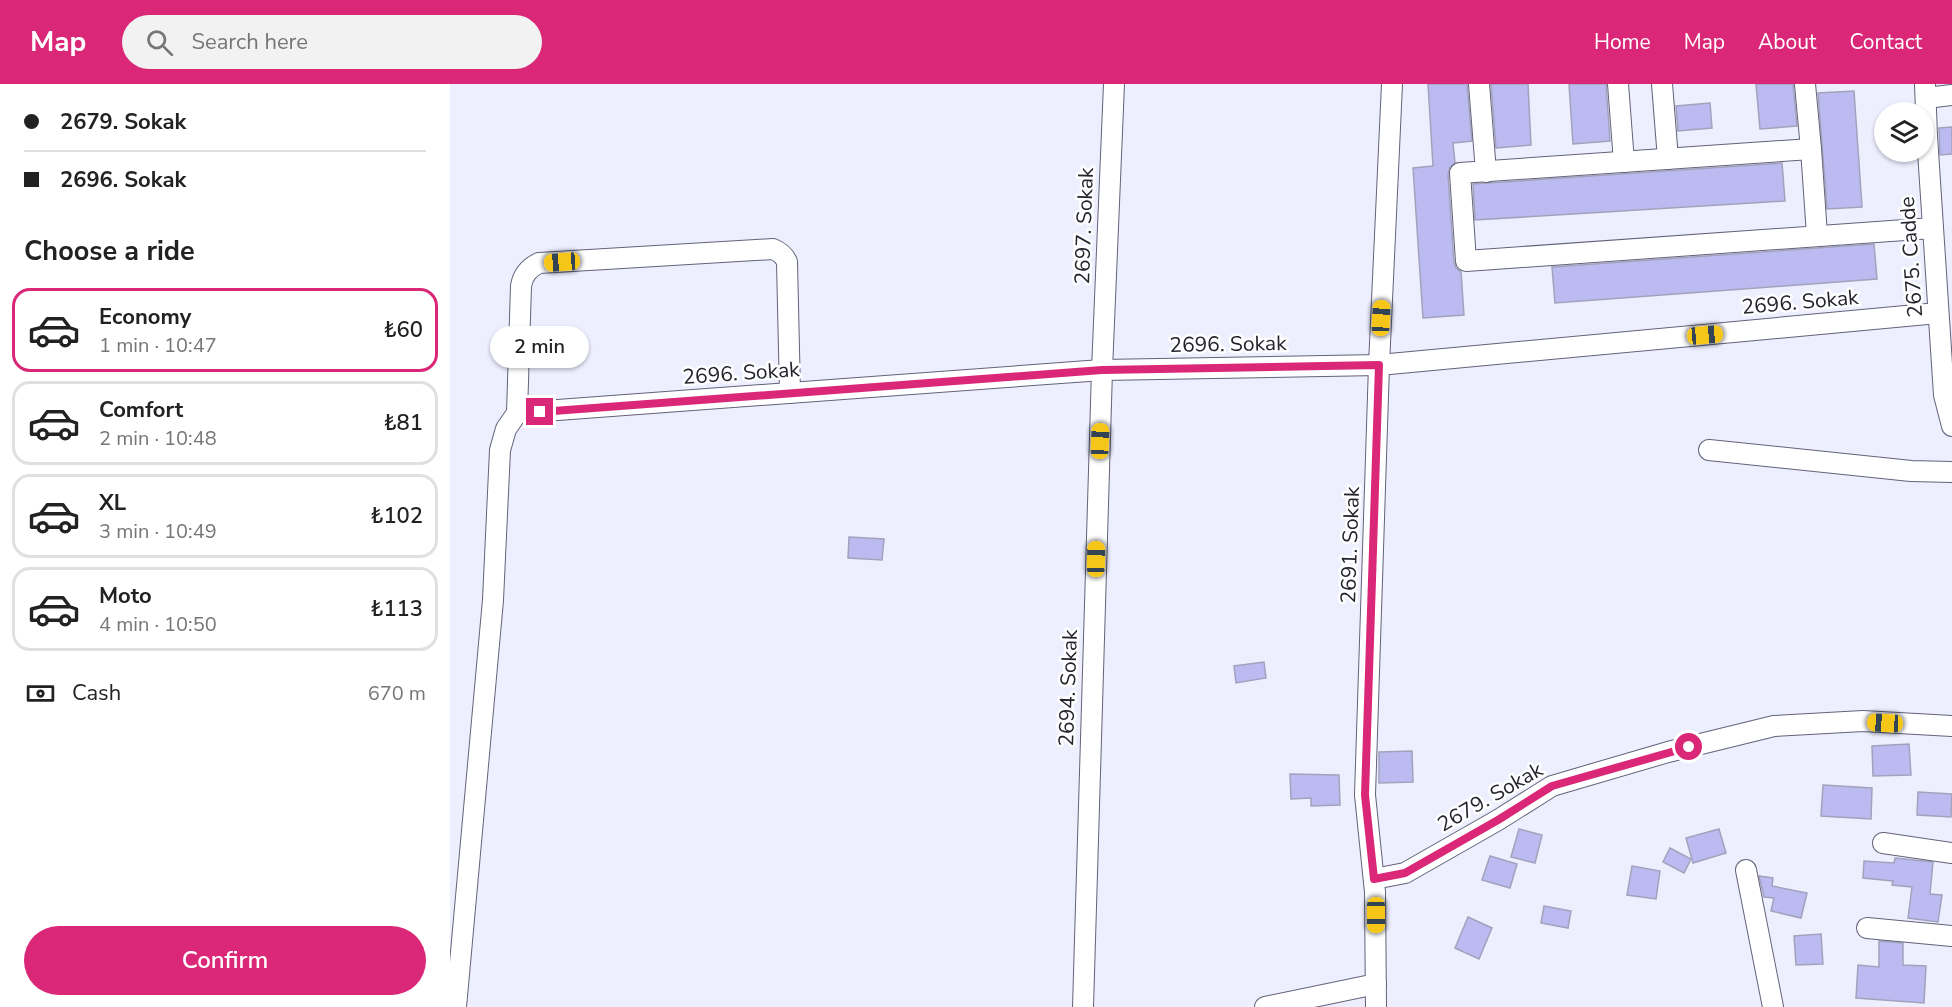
<!DOCTYPE html>
<html lang="en">
<head>
<meta charset="utf-8">
<style>
  :root { --surface:#fff; --page:#f2f2f2; --text:#222; --muted:#767676; --line:#e0e0e0; --accent:#db2777 }
  body { margin:0; font-family:"Nunito Sans",sans-serif; background:var(--page); color:var(--text); height:100vh; display:flex; flex-direction:column; font-size:22px; white-space:nowrap }
  * { box-sizing:border-box; margin:0 }
  p { font-size:20px; color:var(--muted) }
  .icon { flex:none; width:33px; height:33px; fill:none; stroke:currentColor; stroke-width:2; stroke-linecap:round; stroke-linejoin:round }
  .map { position:relative; flex:1; overflow:hidden }
  .side { display:flex; flex-direction:column; background:var(--surface); width:450px }
  .side>* { flex:none }
  .guide { display:grid; align-content:center; height:132px; padding:0 24px; background:var(--surface) }
  .controls { position:absolute; left:1424px; top:18px; display:grid; gap:12px }
  .controls a { display:grid; place-items:center; width:60px; height:60px; border-radius:50%; background:var(--surface); box-shadow:0 2px 4px #0004; font-size:30px }
  .end { position:absolute; width:27px; height:27px; margin:-14px; border:8px solid #db2777; background:#fff; box-shadow:0 0 0 3px #fff }
  .from { border-radius:50% }
  .bubble { position:absolute; height:42px; border-radius:21px; background:var(--surface); box-shadow:0 2px 4px #0004; font-size:20px; font-weight:600; line-height:42px; text-align:center }
  .car { position:absolute; width:18px; height:36px; margin:-18px -9px; border-radius:8px; box-shadow:0 0 4px 2px #0007; background:linear-gradient(#f5c518 24%,#345 0 40%,#f5c518 0 76%,#345 0 86%,#f5c518 0) }
  .guide b { display:flex; align-items:center; gap:21px; height:57px; font-size:22px }
  .guide b+b { border-top:2px solid var(--line) }
  .guide i { width:15px; height:15px; background:var(--text) }
  ul { padding:0; list-style:none }
  li { display:flex; align-items:center; gap:18px; height:84px; margin:0 12px 9px; padding:0 12px; border:3px solid var(--line); border-radius:18px }
  li div { flex:1 }
  li b { display:block; font-size:22px }
  li em { font-style:normal; font-weight:600 }
  li.current { border-color:var(--accent) }
  li>.icon { width:54px; height:54px; stroke-width:1.5 }
  h2 { padding:0 24px; font-size:27px; line-height:72px }
  .pay { display:flex; align-items:center; gap:15px; height:66px; padding:0 24px; font-size:22px }
  .pay p { margin-inline-start:auto }
  .cta { display:flex; gap:12px; margin-top:auto; padding:12px 24px }
  .cta a { flex:1; height:69px; border-radius:36px; background:var(--accent); color:#fff; font-size:24px; font-weight:600; line-height:69px; text-align:center }
  header { display:flex; align-items:center; gap:36px; box-sizing:border-box; height:84px; padding:0 30px; background:var(--accent); color:#fff }
  header strong { font-size:28px }
  nav { display:flex; gap:33px; margin-inline-start:auto; font-size:21px }
  .search { width:420px; height:54px; background:var(--page); display:flex; align-items:center; gap:15px; box-sizing:border-box; padding:0 21px; border-radius:33px; color:var(--muted); font-size:22px }
  main { display:flex; flex:1; min-height:0 }
  .map>svg:first-child { display:block }
  .building { fill:#bbbbf2; stroke:#a2a2bc; stroke-width:1.5 }
  .lines { fill:none; stroke-linecap:round; stroke-linejoin:round }
  .minor-casing { stroke:#62627a; stroke-width:22 }
  .minor { stroke:#fff; stroke-width:20 }
  .route { stroke:#db2777; stroke-width:8 }
  .labels { text-anchor:middle; stroke-width:5; stroke-linejoin:round; paint-order:stroke }
  .street-label { font-size:21px; fill:#23232d; stroke:#fff }
</style>
</head>
<body>
<header>
<strong>Map</strong>
<div class="search"><svg class="icon" aria-label="search" viewBox="0 0 24 24"><circle cx="10" cy="10" r="6"/><path d="M15 15l6 6"/></svg>Search here</div>
<nav><a>Home</a><a>Map</a><a>About</a><a>Contact</a></nav>
</header>
<main>
<section class="side">
<div class="guide">
<b><i class="from"></i>2679. Sokak</b>
<b><i></i>2696. Sokak</b>
</div>
<h2>Choose a ride</h2>
<ul>
<li class="current"><svg class="icon" aria-label="car" viewBox="0 0 24 24"><path d="M5 17H2v-5l4-1 3-4h7l3 4 3 1v5h-3M9 17h6M6 11h13"/><circle cx="7" cy="17" r="2"/><circle cx="17" cy="17" r="2"/></svg><div><b>Economy</b><p>1 min · 10:47</p></div><em>₺60</em></li>
<li><svg class="icon" aria-label="car" viewBox="0 0 24 24"><path d="M5 17H2v-5l4-1 3-4h7l3 4 3 1v5h-3M9 17h6M6 11h13"/><circle cx="7" cy="17" r="2"/><circle cx="17" cy="17" r="2"/></svg><div><b>Comfort</b><p>2 min · 10:48</p></div><em>₺81</em></li>
<li><svg class="icon" aria-label="car" viewBox="0 0 24 24"><path d="M5 17H2v-5l4-1 3-4h7l3 4 3 1v5h-3M9 17h6M6 11h13"/><circle cx="7" cy="17" r="2"/><circle cx="17" cy="17" r="2"/></svg><div><b>XL</b><p>3 min · 10:49</p></div><em>₺102</em></li>
<li><svg class="icon" aria-label="car" viewBox="0 0 24 24"><path d="M5 17H2v-5l4-1 3-4h7l3 4 3 1v5h-3M9 17h6M6 11h13"/><circle cx="7" cy="17" r="2"/><circle cx="17" cy="17" r="2"/></svg><div><b>Moto</b><p>4 min · 10:50</p></div><em>₺113</em></li>
</ul>
<div class="pay"><svg class="icon" aria-label="cash" viewBox="0 0 24 24"><path d="M3 7h18v10H3z"/><circle cx="12" cy="12" r="2"/></svg>Cash<p>670 m</p></div>
<div class="cta"><a>Confirm</a></div>
</section>
<div class="map">
<svg width="1502" height="923" viewBox="0 0 1502 923">
  <rect width="100%" height="100%" fill="#edeefe"/>
  <g class="building">
    <path d="M978,0H1017L1022,57L1003,59L1005,79L1000,83L998,90L1004,178L1006,184L1011,188L1014,231L973,234L963,84L983,82Z"/>
    <path d="M1041,0H1078L1081,61L1046,64Z"/>
    <path d="M1119,0H1156L1160,57L1123,60Z"/>
    <path d="M1306,0H1343L1347,42L1310,45Z"/>
    <path d="M1404,7L1412,123L1377,125L1368,9Z"/>
    <path d="M1260,19L1262,44L1228,47L1226,22Z"/>
    <path d="M1502,43V70L1490,71L1489,44Z"/>
    <path d="M1332,79L1335,117L1025,136L1023,100Z"/>
    <path d="M1424,160L1427,195L1105,219L1102,183Z"/>
    <path d="M399,453L434,455L432,476L398,474Z"/>
    <path d="M814,578L816,594L786,599L784,582Z"/>
    <path d="M1459,660L1461,691L1423,692L1422,662Z"/>
    <path d="M962,667L963,698L929,699V668Z"/>
    <path d="M840,690L889,691L890,721L861,722V714L841,715Z"/>
    <path d="M1373,701L1422,704L1421,735L1371,732Z"/>
    <path d="M1468,708L1502,710L1501,733L1467,731Z"/>
    <path d="M1069,745L1092,751L1085,779L1061,773Z"/>
    <path d="M1269,745L1276,769L1243,779L1236,754Z"/>
    <path d="M1220,764L1241,775L1234,789L1213,778Z"/>
    <path d="M1040,772L1067,780L1060,804L1032,796Z"/>
    <path d="M1445,774L1483,778L1480,810L1492,811L1488,838L1458,834L1462,803L1442,801L1443,797L1413,794L1414,777L1444,779Z"/>
    <path d="M1182,782L1210,787L1206,815L1177,811Z"/>
    <path d="M1309,792L1323,794L1322,802L1357,809L1351,834L1321,827L1324,814L1314,813Z"/>
    <path d="M1094,822L1121,827L1118,844L1091,839Z"/>
    <path d="M1018,833L1042,844L1029,875L1005,864Z"/>
    <path d="M1371,850L1373,880L1346,881L1344,852Z"/>
    <path d="M1429,857L1453,859V881L1476,882L1474,919L1406,914L1408,881L1429,883Z"/>
  </g>
  <g class="lines">
    <defs>
      <g id="minor">
        <path d="M1029,0L1036,88"/>
        <path d="M1168,0L1174,78"/>
        <path d="M1212,0L1218,75"/>
        <path d="M1355,0L1361,65"/>
        <path d="M1475,0L1477,52L1494,311L1502,342"/>
        <path d="M1476,14L1502,11"/>
        <path d="M1367,151L1361,65L1010,89L1016,177L1483,144"/>
        <path d="M67,329L652,286L929,281L1488,229"/>
        <path d="M1259,366L1461,387L1502,388"/>
        <path d="M1433,759L1502,769"/>
        <path d="M1296,786L1323,923"/>
        <path d="M924,795L955,789L1048,736L1102,702L1218,668L1324,642L1413,637L1502,642"/>
        <path d="M1417,844L1502,852"/>
        <path d="M6,923L43,516L50,366L56,345L67,329L71,202C73,190 79,184 89,179L323,165C330,168 334,171 337,178L340,309"/>
        <path d="M633,923L652,286L664,0"/>
        <path d="M815,923L926,900"/>
        <path d="M926,923L925,808L915,711L929,281L942,0"/>
      </g>
    </defs>
    <use href="#minor" class="minor-casing"/>
    <use href="#minor" class="minor"/>
  </g>
  <g class="lines">
    <path class="route" d="M90,328L652,286L929,281L915,711L924,795L955,789L1048,736L1102,702L1239,663"/>
  </g>
  <g class="labels">
    <g class="street-label">
      <text transform="translate(634 142) rotate(-88)" y="7">2697. Sokak</text>
      <text transform="translate(1461 173) rotate(-94)" y="7">2675. Cadde</text>
      <text transform="translate(1350 218) rotate(-5)" y="7">2696. Sokak</text>
      <text transform="translate(778 260) rotate(-1)" y="7">2696. Sokak</text>
      <text transform="translate(291 289) rotate(-4)" y="7">2696. Sokak</text>
      <text transform="translate(900 461) rotate(-88)" y="7">2691. Sokak</text>
      <text transform="translate(618 604) rotate(-88)" y="7">2694. Sokak</text>
      <text transform="translate(1040 713) rotate(-30)" y="7">2679. Sokak</text>
    </g>
  </g>
</svg>
<div class="controls">
<a><svg class="icon" aria-label="layers" viewBox="0 0 24 24"><path d="M12 4l9 5-9 5-9-5zM3 14l9 5 9-5"/></svg></a>
</div>
<i class="end from" style="left:1239px;top:663px"></i>
<i class="end" style="left:90px;top:328px"></i>
<div class="bubble" style="left:40px;top:242px;width:99px">2 min</div>
<i class="car" style="left:112px;top:178px;rotate:266deg"></i>
<i class="car" style="left:931px;top:234px;rotate:3deg"></i>
<i class="car" style="left:1255px;top:251px;rotate:85deg"></i>
<i class="car" style="left:650px;top:357px;rotate:2deg"></i>
<i class="car" style="left:646px;top:475px;rotate:1deg"></i>
<i class="car" style="left:1435px;top:639px;rotate:273deg"></i>
<i class="car" style="left:926px;top:831px;rotate:180deg"></i>
</div>
</main>
</body>
</html>
